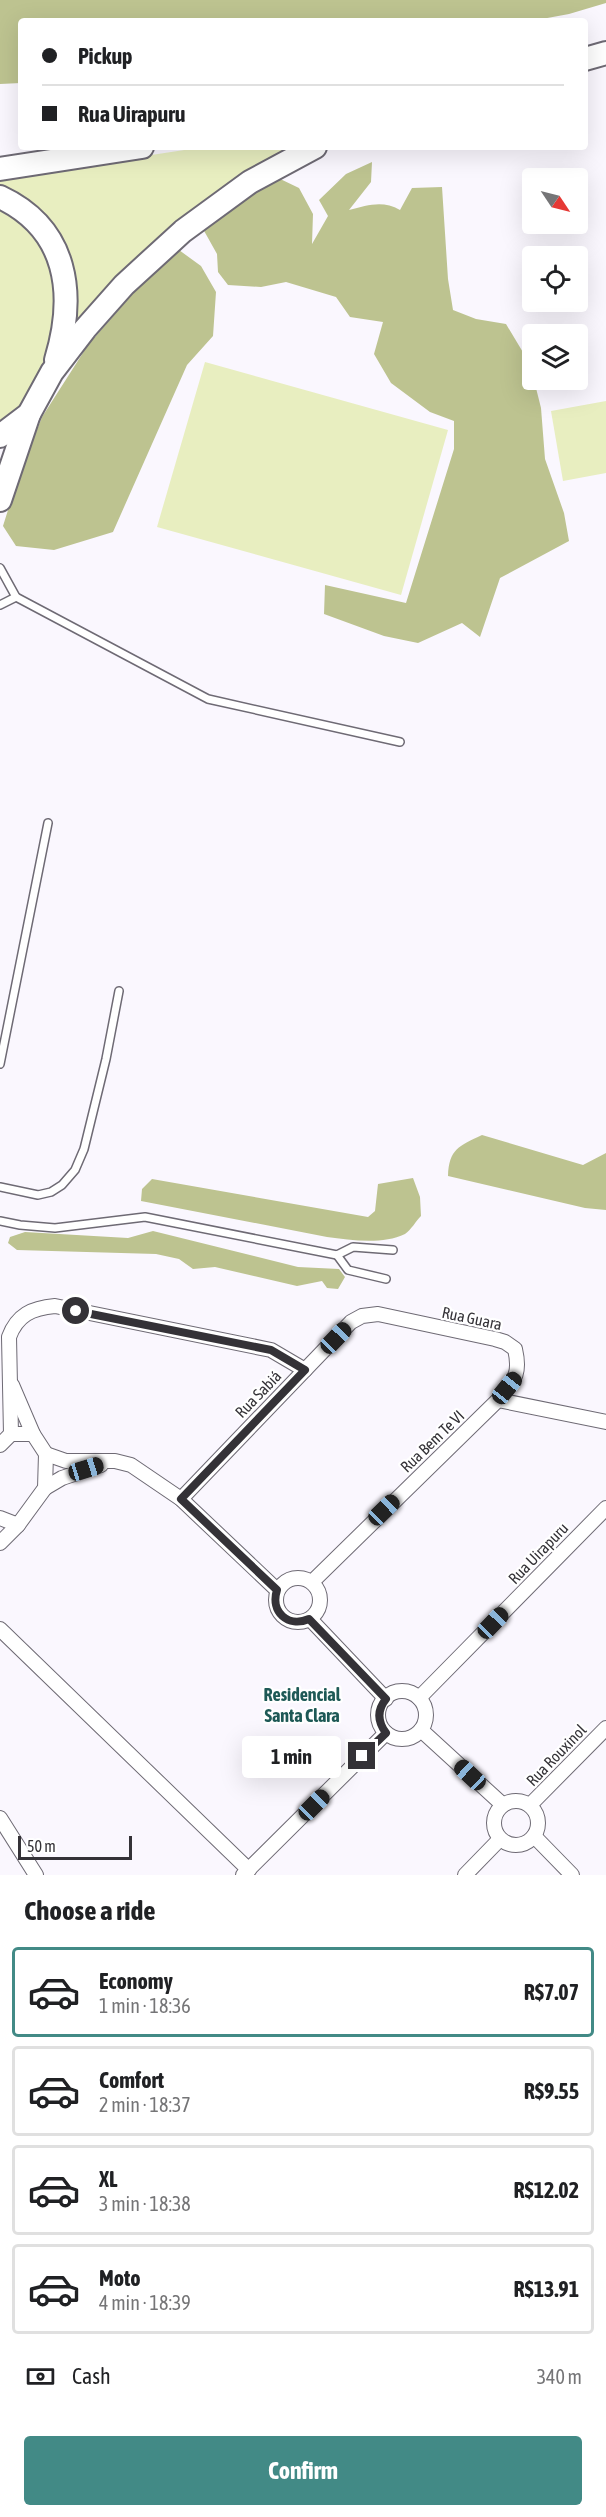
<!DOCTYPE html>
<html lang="en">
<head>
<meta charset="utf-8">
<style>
  :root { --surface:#fff; --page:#f2f2f2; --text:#202124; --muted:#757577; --line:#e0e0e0; --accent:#428a86 }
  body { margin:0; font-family:"Asap Condensed",sans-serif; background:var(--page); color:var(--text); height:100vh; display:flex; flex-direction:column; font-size:22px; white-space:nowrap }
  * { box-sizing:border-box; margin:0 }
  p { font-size:20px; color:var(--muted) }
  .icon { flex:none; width:33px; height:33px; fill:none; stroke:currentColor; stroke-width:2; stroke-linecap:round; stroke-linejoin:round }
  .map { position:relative; height:1875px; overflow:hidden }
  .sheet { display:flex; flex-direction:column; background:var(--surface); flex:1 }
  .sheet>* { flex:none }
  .banner { position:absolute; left:18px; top:18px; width:570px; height:132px; border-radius:6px; box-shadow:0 6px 24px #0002; display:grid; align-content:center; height:132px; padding:0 24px; background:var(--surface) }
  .needle { width:39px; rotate:125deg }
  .controls { position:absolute; left:522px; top:168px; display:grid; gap:12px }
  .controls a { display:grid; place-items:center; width:66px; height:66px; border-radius:6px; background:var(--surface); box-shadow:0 6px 24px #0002; font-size:30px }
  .scale { position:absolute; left:18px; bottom:15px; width:114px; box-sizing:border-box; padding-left:6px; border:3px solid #343237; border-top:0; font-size:16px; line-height:21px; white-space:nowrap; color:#343237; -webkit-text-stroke:4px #fff; paint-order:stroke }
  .end { position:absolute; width:27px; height:27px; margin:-14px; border:8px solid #343237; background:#fff; box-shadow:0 0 0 3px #fff }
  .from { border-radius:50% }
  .bubble { position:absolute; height:42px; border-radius:6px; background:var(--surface); box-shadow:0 6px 24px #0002; font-size:20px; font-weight:700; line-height:42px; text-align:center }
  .car { position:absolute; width:18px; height:36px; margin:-18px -9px; border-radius:8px; box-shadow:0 0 4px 2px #0007; background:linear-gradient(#222 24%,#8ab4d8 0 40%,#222 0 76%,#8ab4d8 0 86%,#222 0) }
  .banner b { display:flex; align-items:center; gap:21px; height:57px; font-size:22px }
  .banner b+b { border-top:2px solid var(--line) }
  .banner i { width:15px; height:15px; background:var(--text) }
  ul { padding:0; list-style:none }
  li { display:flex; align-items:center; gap:18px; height:90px; margin:0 12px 9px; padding:0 12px; border:3px solid var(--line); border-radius:6px }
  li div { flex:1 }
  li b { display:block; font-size:22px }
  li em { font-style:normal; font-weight:700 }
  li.active { border-color:var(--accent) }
  li>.icon { width:54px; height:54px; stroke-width:1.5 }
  h2 { padding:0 24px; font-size:27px; line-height:72px }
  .pay { display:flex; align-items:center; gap:15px; height:66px; padding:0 24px; font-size:22px }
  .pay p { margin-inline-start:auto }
  .button { display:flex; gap:12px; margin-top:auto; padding:12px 24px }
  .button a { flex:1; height:69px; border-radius:6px; background:var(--accent); color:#fff; font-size:24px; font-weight:700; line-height:69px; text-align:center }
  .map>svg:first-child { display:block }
  .green { fill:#e8eec0 }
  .forest { fill:#bdc390 }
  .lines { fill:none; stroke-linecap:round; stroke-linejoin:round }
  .service-casing { stroke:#6e6a74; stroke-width:10 }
  .minor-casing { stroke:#6e6a74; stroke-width:16 }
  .primary-casing { stroke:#6e6a74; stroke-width:26 }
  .service { stroke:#fff; stroke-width:7 }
  .minor { stroke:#fff; stroke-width:14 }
  .primary { stroke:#fff; stroke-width:22 }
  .route { stroke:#343237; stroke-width:8 }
  .labels { text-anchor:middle; stroke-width:4.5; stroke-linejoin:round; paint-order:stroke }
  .street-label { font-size:16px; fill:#343237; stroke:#fff }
  .neighbourhood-label { font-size:18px; font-weight:bold; fill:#1e5956; stroke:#fff }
</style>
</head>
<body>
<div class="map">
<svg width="606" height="1875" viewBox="0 0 606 1875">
  <rect width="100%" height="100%" fill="#faf7fe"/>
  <g class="green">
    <path d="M204,147H291C240,172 190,208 149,248C120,277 94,310 66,341L74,293L0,189V178Z"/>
    <path d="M0,204L45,246L59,292L47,367L23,411L0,427Z"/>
    <path d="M205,362L448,430L401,595L157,527Z"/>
    <path d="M606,401V473L563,481L551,411Z"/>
  </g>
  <g class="forest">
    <path d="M0,0H606V3L569,14L531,21H21V83L0,84Z"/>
    <path d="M372,162L371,182L349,210C368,205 383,200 400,210L412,188L442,187L448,279L453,310L476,319L506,324L530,364L541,408L545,459L564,513L569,541L500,578L480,637L462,623L418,643L384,636L324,614L325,585L406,603L454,449V421L430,412L391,383L374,354L383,322L350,317L336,297L286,282L261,287L228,285L218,272L217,254L203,229L274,176L299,188L313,214L312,244L328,216L319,200L346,174Z"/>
    <path d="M179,250L201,266L216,292L213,336L187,365L113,532L54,550L16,546L3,526L19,475L42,417L88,345L143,282Z"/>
    <path d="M482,1135L583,1165L606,1153V1210L585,1208L448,1176C449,1149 459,1146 482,1135Z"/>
    <path d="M413,1178L420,1197L421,1216C416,1221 411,1230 405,1234C382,1245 351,1240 327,1237L141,1201L142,1189L152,1179L368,1217L375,1211L378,1184Z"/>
    <path d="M153,1231L298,1267L339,1269L345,1277L338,1289L327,1288L322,1281L297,1286L215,1267L193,1269L179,1259L156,1254L17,1250L8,1243L10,1237L25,1232L128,1238Z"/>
  </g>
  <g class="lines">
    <defs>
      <g id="service">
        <path d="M0,568L16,597L208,699L400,742"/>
        <path d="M0,605L16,597"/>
        <path d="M0,1064L48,823"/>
        <path d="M0,1187L38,1195L51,1192L62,1185L75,1170L84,1149L106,1059L119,991"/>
        <path d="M0,1221L20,1225L55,1228L145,1217L337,1255L353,1247L393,1250"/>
        <path d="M337,1255L348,1270L386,1279"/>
      </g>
      <g id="minor">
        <path d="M12,1385L33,1434"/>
        <path d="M498,1400L606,1422"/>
        <path d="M11,1434L9,1337C17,1315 32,1308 55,1306L271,1350L305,1370"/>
        <path d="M0,1445L11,1434H33L46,1454L45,1488L18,1525L0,1518"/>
        <path d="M46,1454L66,1461H115L131,1465L181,1499L277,1590"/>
        <path d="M45,1488L62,1478L101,1465"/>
        <path d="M181,1499L351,1322L362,1316L378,1314L495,1339L505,1342L515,1349C521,1375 514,1380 498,1400L312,1582"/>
        <path d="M0,1543L18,1525"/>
        <circle cx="298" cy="1600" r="22"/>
        <path d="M310,1619L386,1699"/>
        <path d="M0,1629L249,1870"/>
        <circle cx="402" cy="1715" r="24"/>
        <path d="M419,1698L606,1508"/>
        <path d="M421,1730L503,1805"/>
        <circle cx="516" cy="1823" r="22"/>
        <path d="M530,1805L606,1728"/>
        <path d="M0,1818L36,1875"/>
        <path d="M534,1836L572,1875"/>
        <path d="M243,1875L386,1733"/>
        <path d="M465,1875L500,1839"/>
      </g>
      <g id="primary">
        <path d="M585,59L606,53"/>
        <path d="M0,169L142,147"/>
        <path d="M0,197C68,229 76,294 56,360"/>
        <path d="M0,436L29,414L52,372L85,329L124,285L183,231L250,182L315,147"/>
        <path d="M0,500L29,414"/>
      </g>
    </defs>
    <use href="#service" class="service-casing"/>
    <use href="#minor" class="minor-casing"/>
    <use href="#primary" class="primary-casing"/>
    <use href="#service" class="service"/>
    <use href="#minor" class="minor"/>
    <use href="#primary" class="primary"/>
  </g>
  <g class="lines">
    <path class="route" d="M76,1311L271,1350L305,1370L181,1499L277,1590C270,1612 288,1628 309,1619L386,1699C377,1710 377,1721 386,1733L362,1756"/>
  </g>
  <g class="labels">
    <g class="street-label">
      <text transform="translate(472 1318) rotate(12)" y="6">Rua Guara</text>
      <text transform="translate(258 1394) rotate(-46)" y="6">Rua Sabiá</text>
      <text transform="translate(432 1441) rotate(-44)" y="6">Rua Bem Te VI</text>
      <text transform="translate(538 1553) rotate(-46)" y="6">Rua Uirapuru</text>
      <text transform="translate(556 1755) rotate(-46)" y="6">Rua Rouxinol</text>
    </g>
    <g class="neighbourhood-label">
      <text x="302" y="1701">Residencial<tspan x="302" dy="21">Santa Clara</tspan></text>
    </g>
  </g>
</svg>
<div class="controls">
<a><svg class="needle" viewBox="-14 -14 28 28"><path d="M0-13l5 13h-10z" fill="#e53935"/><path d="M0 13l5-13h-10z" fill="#757577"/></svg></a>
<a><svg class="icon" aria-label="locate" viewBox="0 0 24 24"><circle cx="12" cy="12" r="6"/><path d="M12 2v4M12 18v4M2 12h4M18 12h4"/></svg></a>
<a><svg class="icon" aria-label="layers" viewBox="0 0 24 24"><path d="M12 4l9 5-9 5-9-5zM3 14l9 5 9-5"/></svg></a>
</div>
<div class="scale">50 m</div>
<i class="end from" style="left:76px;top:1311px"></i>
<i class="end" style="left:362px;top:1756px"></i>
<div class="bubble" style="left:242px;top:1736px;width:99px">1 min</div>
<i class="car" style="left:336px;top:1338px;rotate:44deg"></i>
<i class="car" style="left:507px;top:1388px;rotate:39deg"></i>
<i class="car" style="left:86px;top:1469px;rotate:73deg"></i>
<i class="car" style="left:384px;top:1510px;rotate:46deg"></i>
<i class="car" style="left:493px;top:1623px;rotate:44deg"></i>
<i class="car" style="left:470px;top:1775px;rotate:313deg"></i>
<i class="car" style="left:314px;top:1805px;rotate:45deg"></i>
<div class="banner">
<b><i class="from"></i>Pickup</b>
<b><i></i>Rua Uirapuru</b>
</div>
</div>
<section class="sheet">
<h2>Choose a ride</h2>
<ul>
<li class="active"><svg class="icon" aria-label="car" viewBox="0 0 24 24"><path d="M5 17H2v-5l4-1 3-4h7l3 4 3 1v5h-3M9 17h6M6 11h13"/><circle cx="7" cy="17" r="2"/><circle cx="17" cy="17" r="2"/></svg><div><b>Economy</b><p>1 min · 18:36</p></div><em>R$7.07</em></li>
<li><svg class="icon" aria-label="car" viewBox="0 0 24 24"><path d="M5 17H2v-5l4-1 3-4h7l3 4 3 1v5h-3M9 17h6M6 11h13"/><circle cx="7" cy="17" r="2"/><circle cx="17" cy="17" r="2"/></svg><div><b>Comfort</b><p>2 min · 18:37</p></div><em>R$9.55</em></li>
<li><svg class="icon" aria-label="car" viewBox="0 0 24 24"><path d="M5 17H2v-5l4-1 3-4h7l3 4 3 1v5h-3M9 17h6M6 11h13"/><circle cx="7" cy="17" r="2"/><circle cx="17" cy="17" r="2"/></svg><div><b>XL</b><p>3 min · 18:38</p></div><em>R$12.02</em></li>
<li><svg class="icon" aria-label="car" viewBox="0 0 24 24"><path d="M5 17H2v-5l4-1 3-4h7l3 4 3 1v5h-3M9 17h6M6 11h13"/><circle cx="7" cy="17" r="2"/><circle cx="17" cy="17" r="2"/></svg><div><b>Moto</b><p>4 min · 18:39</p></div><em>R$13.91</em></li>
</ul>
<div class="pay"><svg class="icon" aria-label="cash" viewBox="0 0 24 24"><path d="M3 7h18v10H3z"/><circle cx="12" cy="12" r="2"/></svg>Cash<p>340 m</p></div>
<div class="button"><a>Confirm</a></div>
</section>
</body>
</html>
